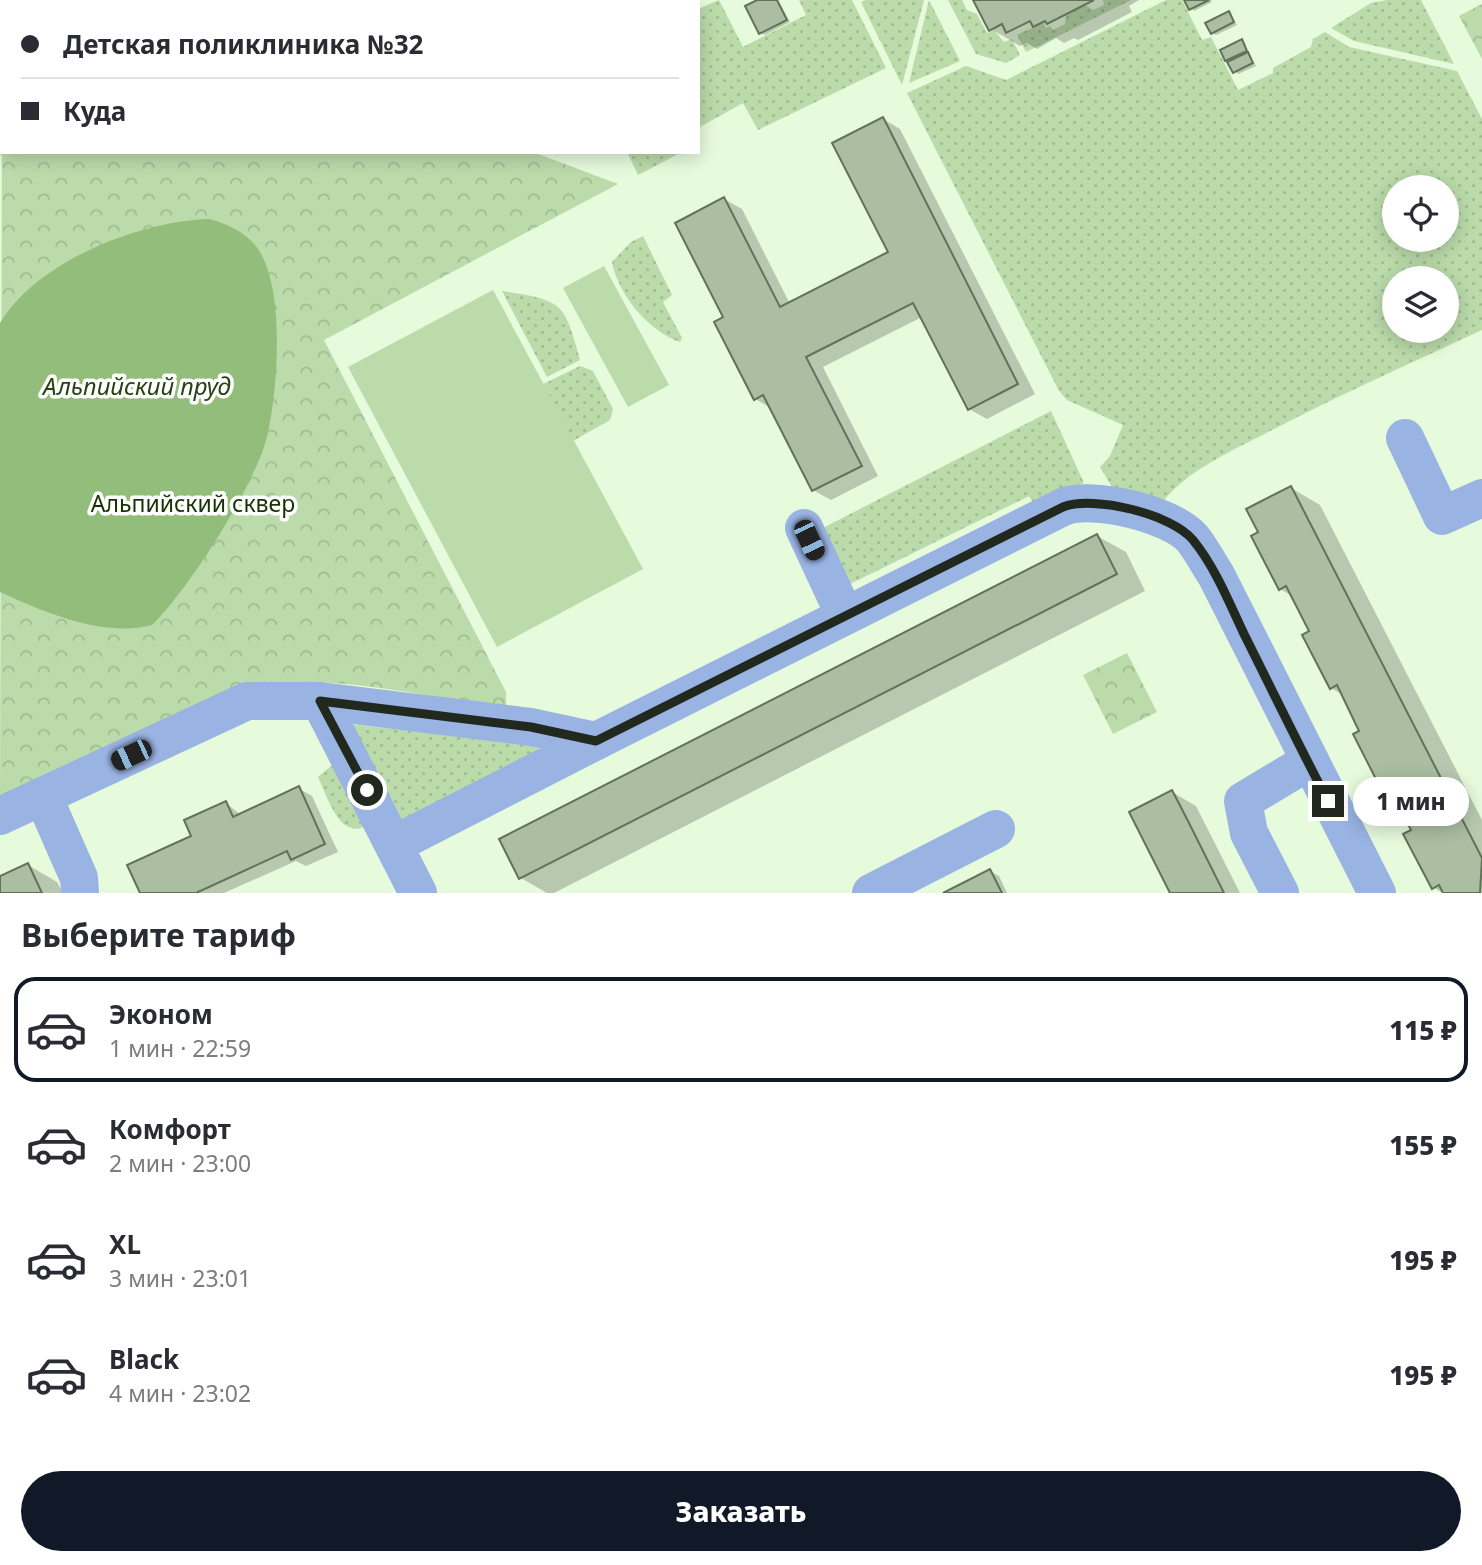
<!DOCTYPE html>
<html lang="ru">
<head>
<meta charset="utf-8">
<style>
  :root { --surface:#fff; --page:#f2f2f3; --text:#2b2b33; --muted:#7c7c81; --line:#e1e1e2; --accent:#111827 }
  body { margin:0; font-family:"Noto Sans",sans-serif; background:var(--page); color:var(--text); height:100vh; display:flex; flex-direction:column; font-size:26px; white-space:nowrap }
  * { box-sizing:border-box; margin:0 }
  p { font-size:23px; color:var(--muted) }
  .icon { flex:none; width:38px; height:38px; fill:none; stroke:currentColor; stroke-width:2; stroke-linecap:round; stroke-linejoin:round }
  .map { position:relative; height:893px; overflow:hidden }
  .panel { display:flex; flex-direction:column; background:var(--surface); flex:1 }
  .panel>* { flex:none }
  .guide { position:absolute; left:0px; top:0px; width:700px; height:154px; box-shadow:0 4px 18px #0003; display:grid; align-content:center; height:154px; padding:0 21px; background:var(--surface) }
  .tools { position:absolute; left:1382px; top:175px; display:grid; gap:14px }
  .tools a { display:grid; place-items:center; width:77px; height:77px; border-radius:50%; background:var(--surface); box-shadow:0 4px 18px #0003; font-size:35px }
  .end { position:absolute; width:32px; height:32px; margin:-16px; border:9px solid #21281d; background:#fff; box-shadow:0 0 0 4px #fff }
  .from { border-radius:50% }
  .bubble { position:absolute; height:49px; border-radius:24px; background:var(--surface); box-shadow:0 4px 18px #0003; font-size:23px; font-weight:800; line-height:49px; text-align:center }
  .car { position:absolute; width:21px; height:42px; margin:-21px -10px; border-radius:9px; box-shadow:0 0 5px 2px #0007; background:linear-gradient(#222 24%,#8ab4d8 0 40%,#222 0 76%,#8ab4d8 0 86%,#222 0) }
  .guide b { display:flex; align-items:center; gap:24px; height:66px; font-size:26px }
  .guide b+b { border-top:2px solid var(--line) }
  .guide i { width:18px; height:18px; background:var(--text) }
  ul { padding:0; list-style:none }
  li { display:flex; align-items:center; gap:21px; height:105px; margin:0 14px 10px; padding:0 7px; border:4px solid transparent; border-radius:21px }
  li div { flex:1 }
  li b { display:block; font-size:26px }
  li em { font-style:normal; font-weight:800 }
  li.selected { border-color:var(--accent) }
  li>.icon { width:63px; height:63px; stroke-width:1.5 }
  h2 { padding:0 21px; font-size:32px; line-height:84px }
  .primary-button { display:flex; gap:14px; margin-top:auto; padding:14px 21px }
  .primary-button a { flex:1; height:80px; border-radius:42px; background:var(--accent); color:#fff; font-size:28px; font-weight:800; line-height:80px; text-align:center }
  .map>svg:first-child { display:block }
  .grass { fill:url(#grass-dots); fill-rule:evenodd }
  .forest { fill:url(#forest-crowns) }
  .pitch { fill:#bbdbaa }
  .water { fill:#93bd7a }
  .shadow { fill:#0003 }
  .building { fill:#abbea1; stroke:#617258; stroke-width:2 }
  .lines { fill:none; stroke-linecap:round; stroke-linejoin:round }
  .minor { stroke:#99b3e2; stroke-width:38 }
  .route { stroke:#21281d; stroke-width:9 }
  .labels { text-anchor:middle; stroke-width:7; stroke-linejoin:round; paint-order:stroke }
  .park-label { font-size:23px; fill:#183303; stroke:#fff }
  .water-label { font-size:24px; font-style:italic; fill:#274314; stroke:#fff }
</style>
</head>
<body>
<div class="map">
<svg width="1482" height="893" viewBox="0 0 1482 893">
  <defs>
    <pattern id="grass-dots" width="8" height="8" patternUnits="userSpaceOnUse" patternTransform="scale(1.75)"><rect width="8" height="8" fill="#bbdbaa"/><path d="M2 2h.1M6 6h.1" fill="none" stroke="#a0bc92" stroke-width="1.8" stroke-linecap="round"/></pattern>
    <pattern id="forest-crowns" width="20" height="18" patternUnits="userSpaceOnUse" patternTransform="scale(1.75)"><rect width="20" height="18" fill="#bbdbaa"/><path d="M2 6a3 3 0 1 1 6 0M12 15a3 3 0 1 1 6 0" fill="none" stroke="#a0bc92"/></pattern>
  </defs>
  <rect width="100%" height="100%" fill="#e6fadc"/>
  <g class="grass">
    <path d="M719,0L743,47L806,15L799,0H852L886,68L758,130L743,103L698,128V9Z"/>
    <path d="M865,0H924L902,85L861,2Z"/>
    <path d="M929,0L960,61L909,83Z"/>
    <path d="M948,0H962L967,10L977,14L987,33L994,30L1004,42L1012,39L1020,55L1006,63L976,54Z"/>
    <path d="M1103,0H1131L1026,52L1017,35L1043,23L1046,28L1050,26L1053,30L1065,24L1066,15L1085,5L1093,10L1104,5Z"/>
    <path d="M1166,0H1182L1202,40L1211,37L1238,90L1273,73V68L1311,47L1313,39L1325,32L1349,47L1457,71L1482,119V330C1411,363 1339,395 1270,431C1230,452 1188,469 1160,505L1112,487L1100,467L1110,456L1123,425L1067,400L1059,391L907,93L966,66L1006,80ZM1395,187H1447V240H1395ZM1395,278H1447V331H1395Z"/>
    <path d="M1387,0H1421L1454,64L1354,41L1331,28L1371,3Z"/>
    <path d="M627,152H682L638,175Z"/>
    <path d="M643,236L672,295L663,302L682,338L680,342C648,331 618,294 612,262L631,242Z"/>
    <path d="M502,291C563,300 564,302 580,360L547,377Z"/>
    <path d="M580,366L593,371L613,409L610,420L573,441L541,385Z"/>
    <path d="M1051,411L1084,483L1034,504L1029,496L842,588L815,532Z"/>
    <path d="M346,724L537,744L539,751L403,824Z"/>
    <path d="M331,766H337L368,825C339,842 327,795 318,777Z"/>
  </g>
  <g class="forest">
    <path d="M1482,4V59L1459,16Z"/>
    <path d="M2,133V152H533L618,184L324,340L506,692V708C427,697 342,675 262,684L0,801Z"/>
    <path d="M1127,653L1157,712L1113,734L1083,675Z"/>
  </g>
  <g class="pitch">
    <path d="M604,266L669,385L628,407L563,288Z"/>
    <path d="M493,290L643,569L497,647L348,367Z"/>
  </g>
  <path class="water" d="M209,219C226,223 244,232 255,245C287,283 278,398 265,444C250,492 188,590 152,625C103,638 44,612 0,592V323C37,261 140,221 209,219Z"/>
  <g class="shadow">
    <path d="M166,0H182L185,2H162Z"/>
    <path d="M454,0H493L490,2Z"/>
    <path d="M761,0H778L790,22L765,35L761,33Z"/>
    <path d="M975,0H1139L1129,6L1132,12L1078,40L1074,38L1064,43L1056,38L1037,49L1027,43L1020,46L991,29Z"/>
    <path d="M1186,0H1211L1212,2L1194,11Z"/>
    <path d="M1229,13L1237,25L1216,35L1212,33Z"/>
    <path d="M1241,41L1256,66L1238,74L1227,59Z"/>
    <path d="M2,77V152H7L0,155Z"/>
    <path d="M883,119L900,129L1035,394L987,419L969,409L922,317L823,367L878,476L831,500L813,490L771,408L755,399L725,318L724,199L742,209L790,304L890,253Z"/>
    <path d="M1291,488L1320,505L1482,820V893H1443L1433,887L1413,831L1394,794L1382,787L1362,731L1343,695L1331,688L1311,632L1292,596L1280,589L1260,533Z"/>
    <path d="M1097,536L1126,552L1145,591L554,893H547L521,878Z"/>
    <path d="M298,788L312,796L338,852L306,866L296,861L224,893H142L129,866L193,837L226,803L241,815Z"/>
    <path d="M1172,792L1196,806L1240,893H1172L1132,813Z"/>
    <path d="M28,865L57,882L63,893H0V878Z"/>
    <path d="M990,871L999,876L1007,893H946Z"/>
  </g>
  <g class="building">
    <path d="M757,0H777L787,20L759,34L745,6Z"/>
    <path d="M1094,0L1047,24L1045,21L1033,27L1030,21L1006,33L1002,24L989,31L973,0Z"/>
    <path d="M1184,0H1209L1189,10Z"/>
    <path d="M1229,11L1234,22L1211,34L1205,23Z"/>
    <path d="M1242,39L1247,51L1225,61L1220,50Z"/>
    <path d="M1248,52L1253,63L1233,73L1227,62Z"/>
    <path d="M2,75V130L0,131V76Z"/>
    <path d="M883,117L1018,384L968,410L913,303L806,357L862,466L812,491L763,395L754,400L714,322L723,317L675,223L724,197L780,307L888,252L832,143Z"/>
    <path d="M1291,486L1482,858L1480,893H1443L1439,885L1432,889L1403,834L1411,830L1387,785L1381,789L1353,734L1359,731L1337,685L1330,689L1302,635L1309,631L1286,586L1279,590L1251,536L1258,532L1246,509Z"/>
    <path d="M1097,534L1117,574L519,879L499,839Z"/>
    <path d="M299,786L325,844L291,860L287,851L196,893H140L127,865L191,836L184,820L226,801L233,817Z"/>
    <path d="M1172,790L1189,823L1224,893H1170L1129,812Z"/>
    <path d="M28,863L42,893H0V876Z"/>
    <path d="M990,869L1002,893H943Z"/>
  </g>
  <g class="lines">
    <g class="minor">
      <path d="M64,2L67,0"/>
      <path d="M667,2L671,0"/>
      <path d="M0,31H2"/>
      <path d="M1405,438L1442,516L1482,498"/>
      <path d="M804,528L845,616"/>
      <path d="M320,701L418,893"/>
      <path d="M43,796L79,878L80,893"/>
      <path d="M0,816L247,701H320L531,727L596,741L1063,507C1093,495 1170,514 1192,538C1201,549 1208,563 1216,575L1377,893"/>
      <path d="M395,844L596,741"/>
      <path d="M871,893L996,829"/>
      <path d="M1280,893L1249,833L1243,801L1308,762"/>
    </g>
  </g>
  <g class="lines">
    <path class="route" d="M367,790L320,701L531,727L596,741L1063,507C1093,495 1172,514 1193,540C1215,567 1229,602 1244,634C1272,690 1299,746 1328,801"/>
  </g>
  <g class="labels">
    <g class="park-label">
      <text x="193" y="512">Альпийский сквер</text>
    </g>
    <g class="water-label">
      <text x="137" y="395">Альпийский пруд</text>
    </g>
  </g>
</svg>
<div class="tools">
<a><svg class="icon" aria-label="locate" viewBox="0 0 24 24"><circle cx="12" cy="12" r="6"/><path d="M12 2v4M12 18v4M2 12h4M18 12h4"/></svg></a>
<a><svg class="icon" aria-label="layers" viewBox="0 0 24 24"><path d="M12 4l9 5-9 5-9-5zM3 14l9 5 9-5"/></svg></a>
</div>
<i class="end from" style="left:367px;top:790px"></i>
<i class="end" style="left:1328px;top:801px"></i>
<div class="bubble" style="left:1353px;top:777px;width:116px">1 мин</div>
<i class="car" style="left:809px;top:540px;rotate:155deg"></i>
<i class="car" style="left:131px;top:755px;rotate:245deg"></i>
<div class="guide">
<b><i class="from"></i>Детская поликлиника №32</b>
<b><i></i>Куда</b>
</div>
</div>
<section class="panel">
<h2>Выберите тариф</h2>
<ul>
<li class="selected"><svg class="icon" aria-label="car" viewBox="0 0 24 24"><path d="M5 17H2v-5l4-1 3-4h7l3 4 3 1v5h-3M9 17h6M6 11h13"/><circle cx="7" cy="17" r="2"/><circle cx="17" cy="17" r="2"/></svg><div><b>Эконом</b><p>1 мин · 22:59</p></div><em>115 ₽</em></li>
<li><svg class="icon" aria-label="car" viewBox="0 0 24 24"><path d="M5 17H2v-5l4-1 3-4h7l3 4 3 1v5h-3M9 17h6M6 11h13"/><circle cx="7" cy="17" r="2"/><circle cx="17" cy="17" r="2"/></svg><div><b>Комфорт</b><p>2 мин · 23:00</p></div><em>155 ₽</em></li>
<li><svg class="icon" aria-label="car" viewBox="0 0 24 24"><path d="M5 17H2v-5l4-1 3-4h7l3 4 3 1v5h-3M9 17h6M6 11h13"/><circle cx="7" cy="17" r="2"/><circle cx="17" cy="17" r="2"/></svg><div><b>XL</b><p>3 мин · 23:01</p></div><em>195 ₽</em></li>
<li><svg class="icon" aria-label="car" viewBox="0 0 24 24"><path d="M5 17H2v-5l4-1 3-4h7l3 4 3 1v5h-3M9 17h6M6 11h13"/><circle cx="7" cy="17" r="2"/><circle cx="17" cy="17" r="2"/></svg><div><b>Black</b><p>4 мин · 23:02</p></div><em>195 ₽</em></li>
</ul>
<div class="primary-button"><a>Заказать</a></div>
</section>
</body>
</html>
